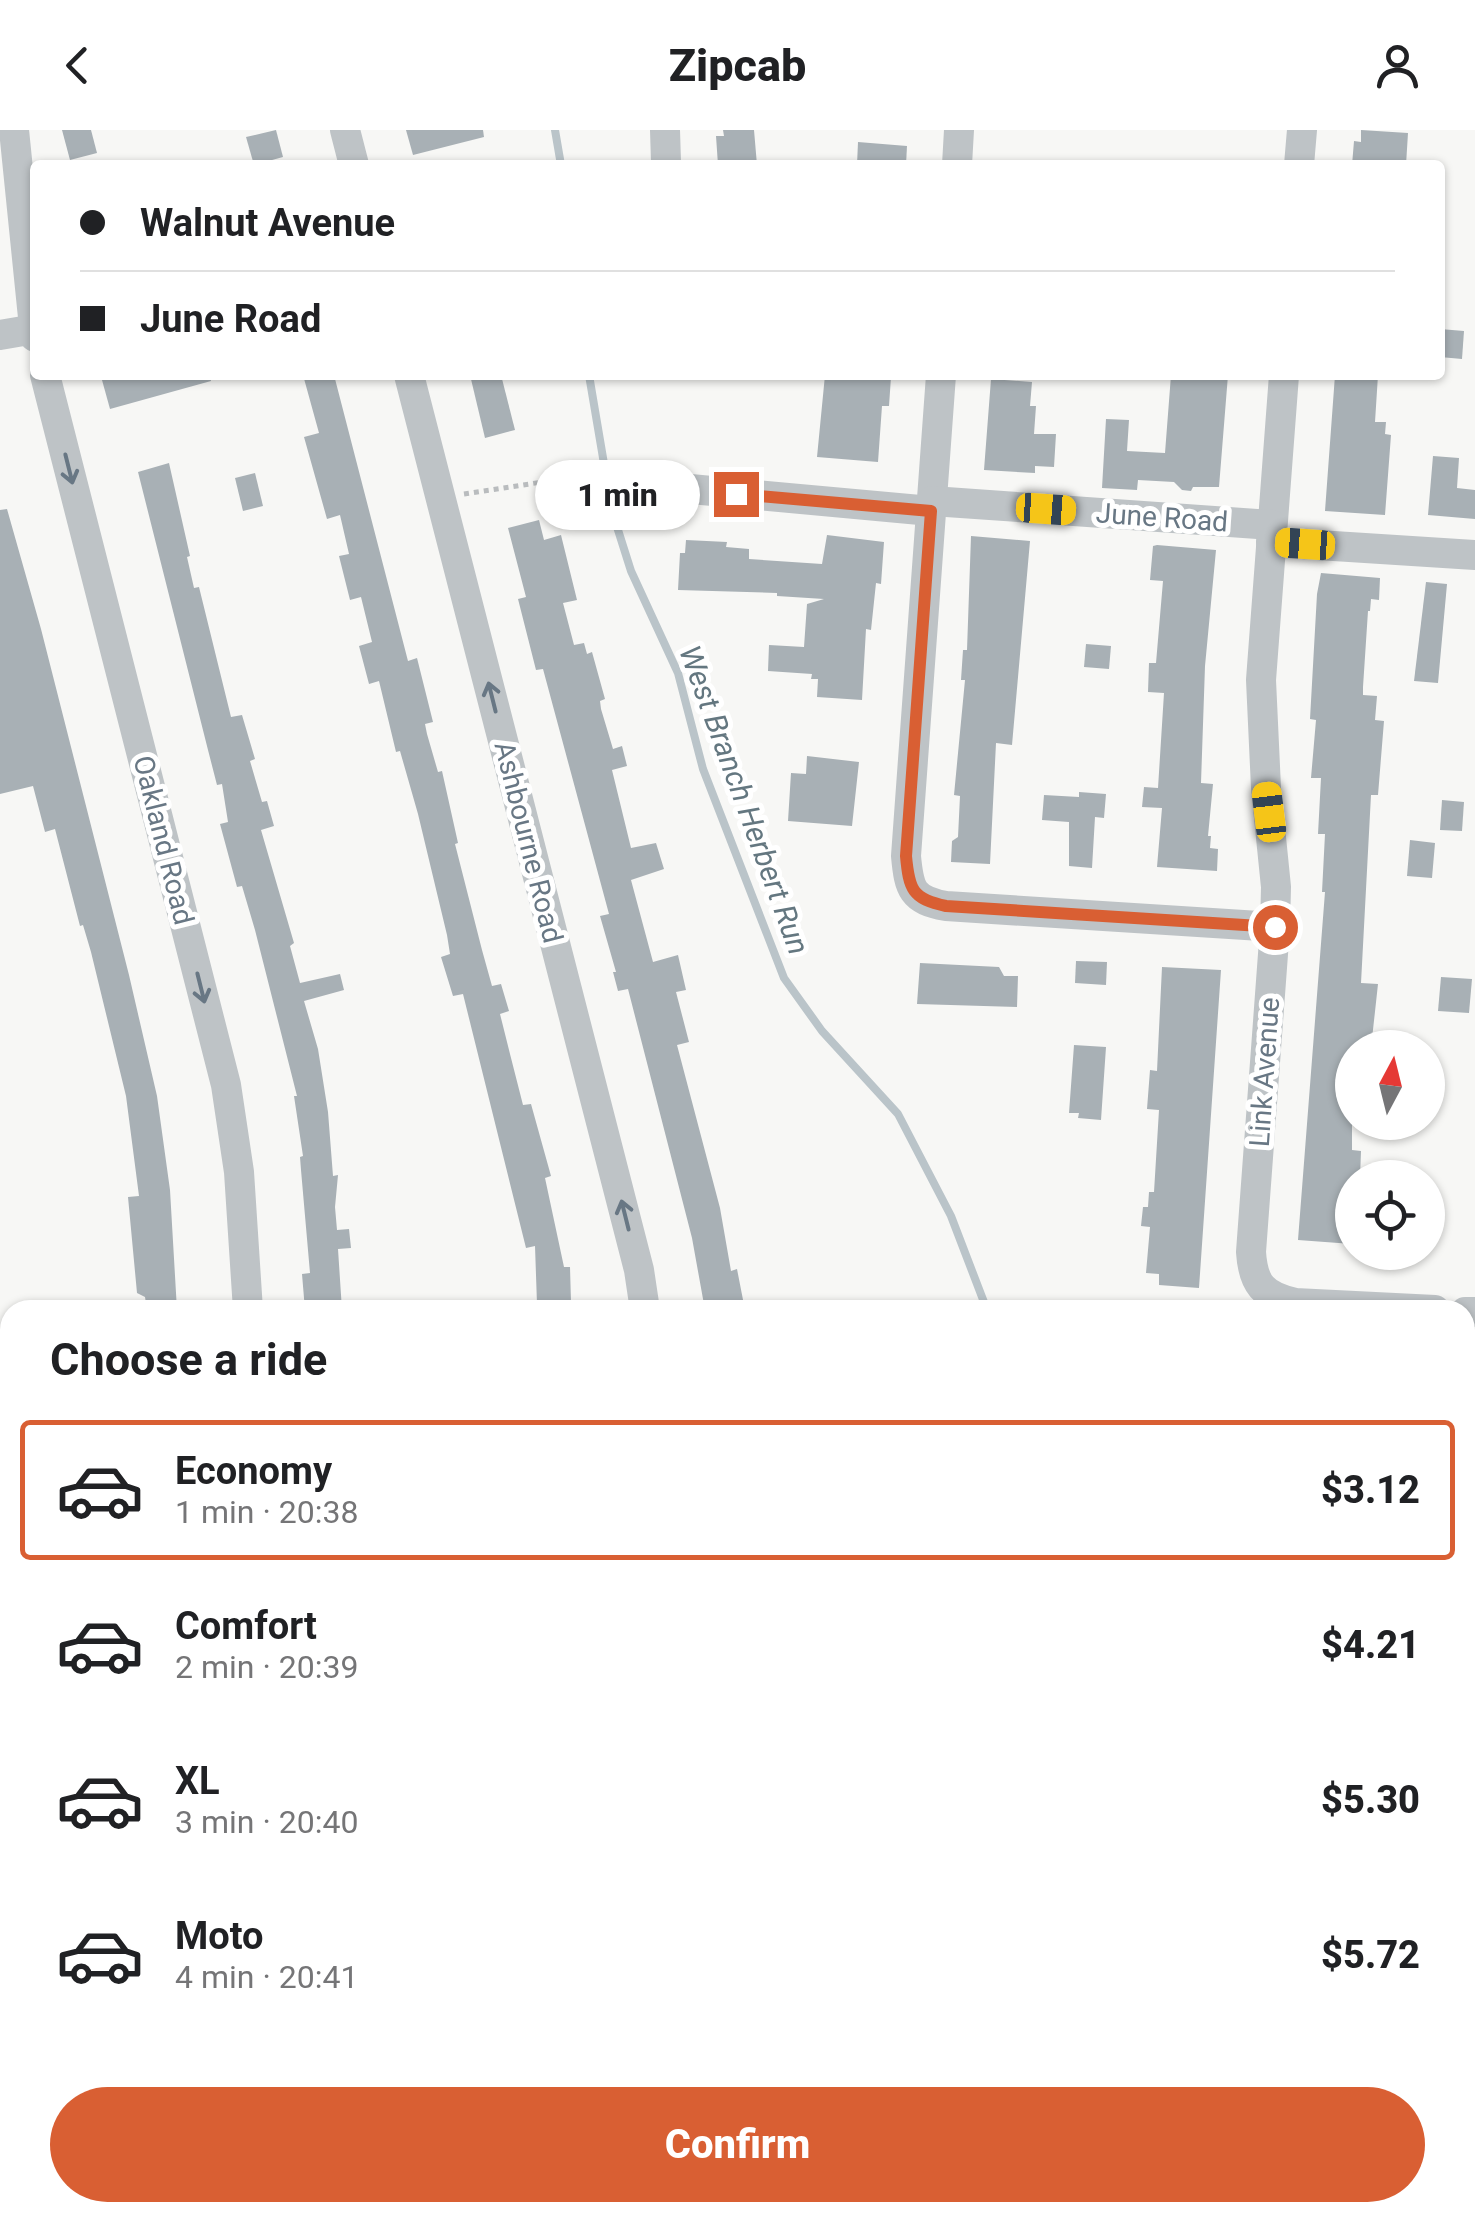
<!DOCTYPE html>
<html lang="en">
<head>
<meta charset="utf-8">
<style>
  :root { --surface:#fff; --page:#f2f2f2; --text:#202124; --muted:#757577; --line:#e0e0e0; --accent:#d95f33 }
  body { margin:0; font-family:Roboto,sans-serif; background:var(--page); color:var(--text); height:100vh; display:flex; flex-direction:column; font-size:38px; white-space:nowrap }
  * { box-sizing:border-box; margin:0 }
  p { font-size:32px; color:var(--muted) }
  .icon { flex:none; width:55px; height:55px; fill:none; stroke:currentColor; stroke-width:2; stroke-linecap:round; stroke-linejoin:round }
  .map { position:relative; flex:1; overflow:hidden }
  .drawer { position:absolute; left:0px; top:1170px; width:1475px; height:922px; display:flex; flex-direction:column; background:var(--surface); border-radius:30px 30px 0 0; box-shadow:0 2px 8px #0004 }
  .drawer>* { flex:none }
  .guide { position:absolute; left:30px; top:30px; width:1415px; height:220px; border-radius:10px; box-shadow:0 2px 8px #0004; display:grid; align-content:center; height:220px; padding:0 50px; background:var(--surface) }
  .needle { width:65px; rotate:7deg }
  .controls { position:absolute; left:1335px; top:900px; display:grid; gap:20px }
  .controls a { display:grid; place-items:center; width:110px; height:110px; border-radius:50%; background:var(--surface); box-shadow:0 2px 8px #0004; font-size:50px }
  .end { position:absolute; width:45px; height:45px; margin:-22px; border:12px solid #d95f33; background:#fff; box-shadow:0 0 0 5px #fff }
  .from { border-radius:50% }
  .bubble { position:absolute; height:70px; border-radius:35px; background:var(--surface); box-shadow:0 2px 8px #0004; font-size:32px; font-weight:800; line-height:70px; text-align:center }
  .car { position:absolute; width:30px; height:60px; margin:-30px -15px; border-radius:12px; box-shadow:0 0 8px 2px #0007; background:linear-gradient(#f5c518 24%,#345 0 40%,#f5c518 0 76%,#345 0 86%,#f5c518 0) }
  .guide b { display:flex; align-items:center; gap:35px; height:95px; font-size:38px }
  .guide b+b { border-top:2px solid var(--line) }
  .guide i { width:25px; height:25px; background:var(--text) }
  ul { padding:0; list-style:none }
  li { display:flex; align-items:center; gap:30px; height:140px; margin:0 20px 15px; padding:0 30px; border:5px solid transparent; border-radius:10px }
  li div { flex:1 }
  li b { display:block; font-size:38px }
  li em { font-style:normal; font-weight:800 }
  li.current { border-color:var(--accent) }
  li>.icon { width:90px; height:90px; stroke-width:1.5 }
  h2 { padding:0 50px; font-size:45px; line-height:120px }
  .button { display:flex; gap:20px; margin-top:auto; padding:20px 50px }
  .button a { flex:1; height:115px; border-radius:60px; background:var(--accent); color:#fff; font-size:40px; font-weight:800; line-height:115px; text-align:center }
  header { display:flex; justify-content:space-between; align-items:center; height:130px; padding:0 50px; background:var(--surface); font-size:45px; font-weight:800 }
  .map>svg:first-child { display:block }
  .forest { fill:url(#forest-crowns) }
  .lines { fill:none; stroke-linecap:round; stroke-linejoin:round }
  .stream { stroke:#bac4c9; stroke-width:8 }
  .building { fill:#a8b0b5 }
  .motorway-casing { stroke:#b2b6b9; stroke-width:58 }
  .path { stroke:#b9bcbe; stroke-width:5; stroke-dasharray:5 5; stroke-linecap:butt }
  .minor { stroke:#bec3c6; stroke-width:30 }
  .motorway { stroke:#fff; stroke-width:52 }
  .oneway { stroke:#687784 }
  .route { stroke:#d95f33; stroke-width:12 }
  .labels { text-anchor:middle; stroke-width:10; stroke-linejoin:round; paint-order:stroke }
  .street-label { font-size:28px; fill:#687784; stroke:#fff }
  .water-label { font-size:30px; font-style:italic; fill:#647780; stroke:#fff }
</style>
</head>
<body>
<header><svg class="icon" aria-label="back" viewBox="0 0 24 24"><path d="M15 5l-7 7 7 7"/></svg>Zipcab<svg class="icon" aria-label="person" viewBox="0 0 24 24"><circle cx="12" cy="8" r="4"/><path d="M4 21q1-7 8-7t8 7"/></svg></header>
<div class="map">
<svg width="1475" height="2092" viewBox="0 0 1475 2092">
  <defs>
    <pattern id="forest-crowns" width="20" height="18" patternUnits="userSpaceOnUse" patternTransform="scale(2.5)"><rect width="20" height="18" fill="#d7dcd4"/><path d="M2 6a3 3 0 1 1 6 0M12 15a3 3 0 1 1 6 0" fill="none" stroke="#b2b7b2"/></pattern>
  </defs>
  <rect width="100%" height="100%" fill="#f7f7f5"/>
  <path class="forest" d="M10,1897V2082L138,2083V2092H0V1898Z"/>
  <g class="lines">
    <g class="stream">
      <path d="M555,0L561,35"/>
      <path d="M589,245L612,381L631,441L678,543L703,639L784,848L822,901L898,984L951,1086L987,1180"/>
    </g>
  </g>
  <g class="building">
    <path d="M62,0H91L97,23L70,30Z"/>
    <path d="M276,0L283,27L254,35L246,7Z"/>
    <path d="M406,0H483L484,7L413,25Z"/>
    <path d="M723,0H754L757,35H718L716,6H724Z"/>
    <path d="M1361,0L1408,3L1406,35H1352L1354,11L1361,12Z"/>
    <path d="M858,12L907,16L906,35H857Z"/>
    <path d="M1440,199L1464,201L1462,229L1440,227Z"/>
    <path d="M120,245H210L211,251L110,279L102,250Z"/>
    <path d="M303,245H334L408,531L417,528L433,592L425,594L427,604L438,642L442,641L458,713L455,714L482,820L492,856L501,854L509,881L500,884L510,924L523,975L531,974L551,1046L545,1048L564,1137H570L571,1172L537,1174L535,1116L526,1118L463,864L453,866L441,827L450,824L447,805L418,684L400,621L396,622L379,551L369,554L359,516L372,512L361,467L350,470L339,426L349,424L340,385L327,389L304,307L319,303Z"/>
    <path d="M470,245H501L515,300L485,308Z"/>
    <path d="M825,245L891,247L889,276H882L878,332L817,327Z"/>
    <path d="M1171,245H1228L1219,357H1193L1191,361L1182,360L1174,352L1138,350L1137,360L1102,358L1106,289L1129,290L1127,321L1165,323Z"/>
    <path d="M1335,245H1378L1375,292H1386L1385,304L1391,305L1385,385L1325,381Z"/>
    <path d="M991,249L1032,252L1030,276H1036L1034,304H1056L1054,337L1035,336V343L984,340Z"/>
    <path d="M1433,326L1459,328L1457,358L1475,360V389L1428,385Z"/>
    <path d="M169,333L190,426L187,427L194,458L199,457L231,587L242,585L255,629L250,631L262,672L267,671L274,696L261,700L294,813L290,816L300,853L340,844L344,860L304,871L318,919L328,982L333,1046L338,1045L335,1077L337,1100L349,1099L351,1118L338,1119L342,1180H305L302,1144L310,1143L301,1040L300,1027L303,1026L294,966H297L255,800L242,756L237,757L220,694L228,692L222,654L217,655L208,620L138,342Z"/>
    <path d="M255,343L263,376L243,381L235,348Z"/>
    <path d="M7,379L41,499L129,845L157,966L170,1060L177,1180H147L145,1167L137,1163L128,1067L139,1066L126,966L91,822L83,795L80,796L55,699L45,702L33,656L0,664V380Z"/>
    <path d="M539,390L544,410L561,405L577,470L563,473L574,515L584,513L587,524L592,522L605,569L600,571L601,579L613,619L622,616L627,636L612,640L631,718L656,713L664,739L631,750L653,832L678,825L686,860L676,862L689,912L677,915L720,1078L731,1141L737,1139L745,1180H705L692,1108L628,859L618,861L613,842H616L600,786L609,784L543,539L536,540L518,469L526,467L508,398Z"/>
    <path d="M827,405L884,412L881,454L876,453L871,500L866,499L862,570L817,567L818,549H811L812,544L768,541L769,515L804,517L807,474L824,469L777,466V463L678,460L680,423H685L686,410L727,412L726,417L749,419V429L822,434Z"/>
    <path d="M971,406L1030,411L1012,615L996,613L990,734L951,732L952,711L958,707L960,666L954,665L965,550H961L963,520H967Z"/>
    <path d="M1157,415L1216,420L1205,536L1201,653L1213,654L1208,706H1211L1210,718L1218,719L1217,741L1157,737L1162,678L1142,677L1144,657L1158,658L1164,563L1148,562L1149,533H1156L1163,451L1150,450L1153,416Z"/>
    <path d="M1321,443L1380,448L1379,470L1371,469L1370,481H1368L1363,557V565L1377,566L1375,590L1384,591L1378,665H1371L1361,853L1378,854L1371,918H1352V1020L1361,1021L1360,1048H1352V1114L1298,1110L1325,762H1322L1325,704H1318L1321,648H1311L1316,590L1310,589L1317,464Z"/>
    <path d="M1426,452L1447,454L1438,553L1414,551Z"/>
    <path d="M1086,514L1111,516L1109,539L1084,537Z"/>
    <path d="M807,626L859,632L852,696L788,691L791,643L806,644Z"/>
    <path d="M1079,662L1106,664L1104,688L1095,687L1092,738L1069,736V692L1042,690L1044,665L1079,667Z"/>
    <path d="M1442,670L1464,672L1462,701L1440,700Z"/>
    <path d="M1410,710L1435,713L1432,748L1407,746Z"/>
    <path d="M1076,831L1107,832L1106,855L1075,853Z"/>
    <path d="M920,833L999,837L1004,846H1018L1017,877L917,874Z"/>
    <path d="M1162,837L1221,840L1199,1158L1159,1155V1144L1146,1143L1150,1097L1141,1096L1143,1077H1148L1149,1062H1154L1159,980L1147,979L1150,940L1157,941Z"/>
    <path d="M1441,847L1472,849L1469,883L1438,881Z"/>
    <path d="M1074,915L1106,917L1101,990L1078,988L1079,983H1069Z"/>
  </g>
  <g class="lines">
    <defs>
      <g id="motorway">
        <path d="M1465,1768L1475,1762"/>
        <path d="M1465,1903L1475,1898"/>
        <path d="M791,2092L818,2082"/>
        <path d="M1101,2092L1122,2082"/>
      </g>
    </defs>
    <use href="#motorway" class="motorway-casing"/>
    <path class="path" d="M464,364L575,347L631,351"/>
    <g class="minor">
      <path d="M14,0L35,207"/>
      <path d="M345,0L354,35"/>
      <path d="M665,0L666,32"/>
      <path d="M957,35L959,0"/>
      <path d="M1299,35L1302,0"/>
      <path d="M0,205L35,199"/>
      <path d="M45,245L226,955L239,1042L248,1180"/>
      <path d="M409,245L639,1140L645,1180"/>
      <path d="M941,245L906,726C909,759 912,770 946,776L1275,797"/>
      <path d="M1284,245L1261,550L1266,658L1276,757L1275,797L1251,1122C1253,1154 1263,1166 1295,1173L1435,1180"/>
      <path d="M658,356L931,381"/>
      <path d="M932,371L1272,395"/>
      <path d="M1271,412L1475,425"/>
      <path d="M1465,1182H1475"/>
      <path d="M0,1388L10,1387"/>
      <path d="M1465,1584L1475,1585"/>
      <path d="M0,1709L10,1708"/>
      <path d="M317,2082V2092"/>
    </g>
    <use href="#motorway" class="motorway"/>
  </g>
  <defs><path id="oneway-shaft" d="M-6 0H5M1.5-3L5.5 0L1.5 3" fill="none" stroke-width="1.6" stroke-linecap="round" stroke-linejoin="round" transform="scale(2.5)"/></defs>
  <g class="oneway">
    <use href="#oneway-shaft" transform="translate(69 339) rotate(76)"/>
    <use href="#oneway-shaft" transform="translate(492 567) rotate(-104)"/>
    <use href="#oneway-shaft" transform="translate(201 858) rotate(76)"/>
    <use href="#oneway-shaft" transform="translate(625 1085) rotate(-104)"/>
  </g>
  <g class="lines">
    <path class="route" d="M736,364L931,381L906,726C909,759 912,769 946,776L1275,797"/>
  </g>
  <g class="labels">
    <g class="street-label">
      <text transform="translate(1162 387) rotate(4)" y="10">June Road</text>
      <text transform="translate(164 710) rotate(76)" y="10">Oakland Road</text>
      <text transform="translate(529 712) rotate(76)" y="10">Ashbourne Road</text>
      <text transform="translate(1264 942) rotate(-86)" y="10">Link Avenue</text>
    </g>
    <g class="water-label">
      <text transform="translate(744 670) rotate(70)" y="10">West Branch Herbert Run</text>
    </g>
  </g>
</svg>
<div class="controls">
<a><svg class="needle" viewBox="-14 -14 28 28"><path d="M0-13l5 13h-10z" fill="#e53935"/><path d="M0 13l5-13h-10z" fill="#757577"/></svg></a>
<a><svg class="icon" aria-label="locate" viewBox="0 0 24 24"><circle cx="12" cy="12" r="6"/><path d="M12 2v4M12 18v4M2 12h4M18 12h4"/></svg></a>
</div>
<i class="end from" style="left:1275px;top:797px"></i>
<i class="end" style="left:736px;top:364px"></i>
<div class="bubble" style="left:535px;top:330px;width:165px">1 min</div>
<i class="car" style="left:1046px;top:379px;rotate:94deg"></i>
<i class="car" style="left:1305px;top:414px;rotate:274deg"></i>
<i class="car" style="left:1269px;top:682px;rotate:353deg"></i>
<div class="guide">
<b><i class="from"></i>Walnut Avenue</b>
<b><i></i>June Road</b>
</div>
<section class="drawer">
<h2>Choose a ride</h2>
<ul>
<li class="current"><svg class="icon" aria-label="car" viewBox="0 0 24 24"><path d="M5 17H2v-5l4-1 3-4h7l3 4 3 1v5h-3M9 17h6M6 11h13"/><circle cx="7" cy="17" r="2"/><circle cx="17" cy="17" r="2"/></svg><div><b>Economy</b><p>1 min · 20:38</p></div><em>$3.12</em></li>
<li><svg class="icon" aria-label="car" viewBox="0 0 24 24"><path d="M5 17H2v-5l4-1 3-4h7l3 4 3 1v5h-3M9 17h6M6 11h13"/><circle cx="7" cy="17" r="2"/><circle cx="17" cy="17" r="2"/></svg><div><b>Comfort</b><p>2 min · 20:39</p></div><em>$4.21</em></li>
<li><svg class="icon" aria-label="car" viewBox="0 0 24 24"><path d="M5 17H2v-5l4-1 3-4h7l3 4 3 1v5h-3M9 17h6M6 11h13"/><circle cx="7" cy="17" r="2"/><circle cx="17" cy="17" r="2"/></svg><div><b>XL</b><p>3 min · 20:40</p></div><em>$5.30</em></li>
<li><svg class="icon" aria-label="car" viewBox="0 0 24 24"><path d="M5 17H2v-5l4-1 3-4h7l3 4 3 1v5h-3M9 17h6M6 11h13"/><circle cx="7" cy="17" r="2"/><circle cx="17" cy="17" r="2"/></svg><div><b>Moto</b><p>4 min · 20:41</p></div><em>$5.72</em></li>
</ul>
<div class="button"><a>Confirm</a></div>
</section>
</div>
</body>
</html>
